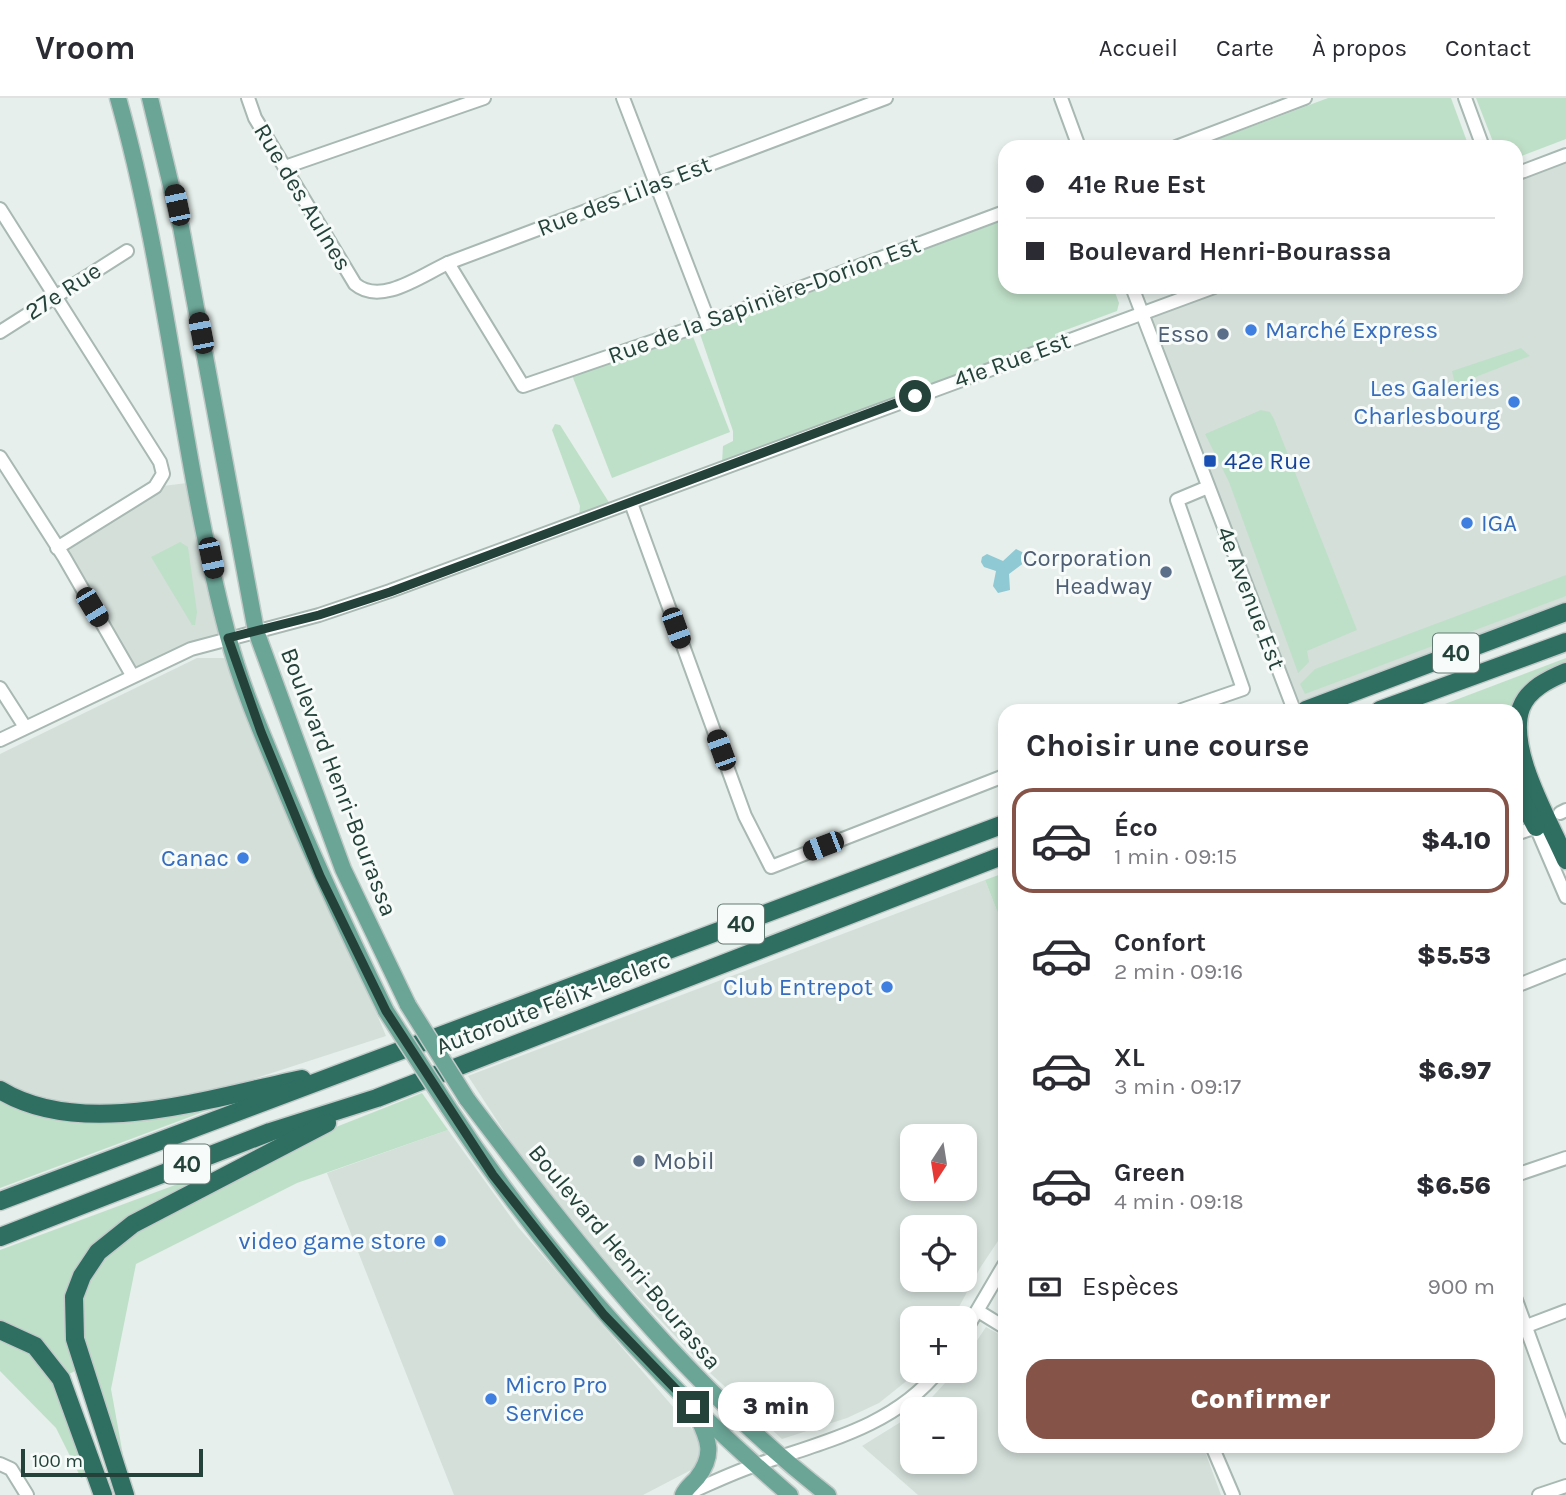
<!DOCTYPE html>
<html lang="fr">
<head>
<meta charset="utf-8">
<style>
  :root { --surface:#fff; --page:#f2f2f3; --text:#2b2b33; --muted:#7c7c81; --line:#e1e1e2; --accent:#855347 }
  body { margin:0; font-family:Karla,sans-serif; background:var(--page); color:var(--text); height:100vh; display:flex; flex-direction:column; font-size:26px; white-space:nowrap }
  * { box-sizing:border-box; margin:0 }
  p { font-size:23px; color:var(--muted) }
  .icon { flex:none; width:38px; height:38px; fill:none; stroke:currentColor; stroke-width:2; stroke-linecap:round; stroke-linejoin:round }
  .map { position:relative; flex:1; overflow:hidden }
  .details { position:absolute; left:998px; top:606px; width:525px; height:749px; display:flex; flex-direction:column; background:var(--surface); border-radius:21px; box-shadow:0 4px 10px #0003 }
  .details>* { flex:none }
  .top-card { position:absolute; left:998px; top:42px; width:525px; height:154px; border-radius:21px; box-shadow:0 4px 10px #0003; display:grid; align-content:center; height:154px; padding:0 28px; background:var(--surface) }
  .needle { width:46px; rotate:192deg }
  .controls { position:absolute; left:900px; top:1026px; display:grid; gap:14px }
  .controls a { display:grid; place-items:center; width:77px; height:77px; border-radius:14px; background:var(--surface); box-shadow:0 4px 10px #0003; font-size:35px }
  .scale { position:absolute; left:21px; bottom:18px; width:182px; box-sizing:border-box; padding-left:7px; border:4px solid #24423a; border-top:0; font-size:19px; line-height:24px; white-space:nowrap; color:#24423a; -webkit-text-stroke:5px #f7fbf9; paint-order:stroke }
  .end { position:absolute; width:32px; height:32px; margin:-16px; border:9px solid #24423a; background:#fff; box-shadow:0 0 0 4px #fff }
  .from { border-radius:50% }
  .bubble { position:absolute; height:49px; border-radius:21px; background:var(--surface); box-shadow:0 4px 10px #0003; font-size:23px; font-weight:800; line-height:49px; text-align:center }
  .car { position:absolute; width:21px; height:42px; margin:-21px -10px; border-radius:9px; box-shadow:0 0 5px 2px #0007; background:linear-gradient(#222 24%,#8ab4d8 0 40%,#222 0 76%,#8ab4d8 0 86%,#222 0) }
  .top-card b { display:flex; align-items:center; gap:24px; height:66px; font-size:26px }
  .top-card b+b { border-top:2px solid var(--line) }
  .top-card i { width:18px; height:18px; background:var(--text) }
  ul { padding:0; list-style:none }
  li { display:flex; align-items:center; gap:21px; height:105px; margin:0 14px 10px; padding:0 14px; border:4px solid transparent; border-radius:21px }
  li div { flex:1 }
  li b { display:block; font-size:26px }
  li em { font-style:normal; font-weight:800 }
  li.selected { border-color:var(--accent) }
  li>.icon { width:63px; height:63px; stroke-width:1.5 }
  h2 { padding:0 28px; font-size:32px; line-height:84px }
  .pay { display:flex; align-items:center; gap:18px; height:77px; padding:0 28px; font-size:26px }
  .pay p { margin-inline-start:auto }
  .action { display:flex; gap:14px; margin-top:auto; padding:14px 28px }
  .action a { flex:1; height:80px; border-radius:21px; background:var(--accent); color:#fff; font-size:28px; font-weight:800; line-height:80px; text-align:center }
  header { display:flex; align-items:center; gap:42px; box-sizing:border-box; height:98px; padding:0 35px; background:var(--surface); border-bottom:2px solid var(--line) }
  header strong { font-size:33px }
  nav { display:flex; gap:38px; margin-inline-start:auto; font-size:24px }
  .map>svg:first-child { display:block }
  .built { fill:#d4dfda; fill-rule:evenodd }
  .green { fill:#bfe0c8 }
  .water { fill:#8ec9d4 }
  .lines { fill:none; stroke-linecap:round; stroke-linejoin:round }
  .minor-casing { stroke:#a8b8b2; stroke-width:16 }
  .major-casing { stroke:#c2cac8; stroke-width:19 }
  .highway-casing { stroke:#c2cac8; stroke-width:21 }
  .minor { stroke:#fff; stroke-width:12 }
  .major { stroke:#6aa596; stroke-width:16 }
  .highway { stroke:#2f6f62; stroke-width:18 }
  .major-bridge-casing { stroke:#c2cac8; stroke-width:19; stroke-linecap:butt }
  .major-bridge { stroke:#6aa596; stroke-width:16 }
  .route { stroke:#24423a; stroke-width:9 }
  .shop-dot { fill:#3f7fe0; stroke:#f7fbf9; stroke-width:2.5 }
  .service-dot { fill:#5c6f8a; stroke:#f7fbf9; stroke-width:2.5 }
  .transit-dot { fill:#1a4fb4; stroke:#f7fbf9; stroke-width:2.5 }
  .labels { text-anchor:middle; stroke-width:6; stroke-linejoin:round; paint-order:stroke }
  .shield { fill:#f7fbf9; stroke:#637a73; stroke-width:2 }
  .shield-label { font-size:23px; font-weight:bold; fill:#24423a }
  .street-label { font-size:24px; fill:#24423a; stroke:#f7fbf9 }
  .shop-label { font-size:24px; fill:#366cbe; stroke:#f7fbf9; text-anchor:end }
  .service-label { font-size:24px; fill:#4e5e75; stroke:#f7fbf9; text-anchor:end }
  .transit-label { font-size:24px; fill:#164399; stroke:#f7fbf9; text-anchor:start }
</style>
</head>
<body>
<header>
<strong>Vroom</strong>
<nav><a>Accueil</a><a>Carte</a><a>À propos</a><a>Contact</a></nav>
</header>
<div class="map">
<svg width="1566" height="1397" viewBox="0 0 1566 1397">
  <rect width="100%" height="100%" fill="#e6efeb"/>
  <g class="built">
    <path d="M1566,57V514L1347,597L1291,604L1142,216L1206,189H1516V76Z"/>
    <path d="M195,384L228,540L132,577L57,450L155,389Z"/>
    <path d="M197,560H227L386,938L201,998L130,1011L82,1010L35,1002L0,988V656Z"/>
    <path d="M985,782L1004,831V1134L980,1170L953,1220H912V1272L919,1273L879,1305L847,1320L782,1341L709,1274L615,1174L519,1056L468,978ZM912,1038H964V1090H912ZM912,1129H964V1181H912Z"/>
    <path d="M448,1032L518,1129L699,1339L701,1356L693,1371L643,1397H454L327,1075Z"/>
    <path d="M986,1229L1004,1239V1348H1203L1221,1397H918L862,1348L912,1317V1363H964V1311H921L957,1272H964V1262Z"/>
  </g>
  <g class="green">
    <path d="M1328,0H1451L1469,49H1197Z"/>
    <path d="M1476,0H1566V41L1516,60V49H1495Z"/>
    <path d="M1004,122V189H1113L1119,205L1117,213L1055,236V239L722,364L723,348L733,343V333L700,236Z"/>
    <path d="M690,231L730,334L612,380L570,272Z"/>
    <path d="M1521,250L1530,258L1455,287L1452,273Z"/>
    <path d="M1261,312L1270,314L1274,321L1357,532L1307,553L1309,564L1298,575L1229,384L1205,336Z"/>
    <path d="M555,326L560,327L610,406L579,418L580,408L552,332Z"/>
    <path d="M180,444L188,449L197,514L195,527H192L151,459Z"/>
    <path d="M1566,477V498L1305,596L1300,586L1315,571Z"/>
    <path d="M1566,560V566L1516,612H1429Z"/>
    <path d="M1004,775V831L985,782Z"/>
    <path d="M422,995L448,1032L297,1085L136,1166L111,1291L125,1368L99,1302L76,1214L85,1182L119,1141L293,1046Z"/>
    <path d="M0,1000L21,1009L219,1008L0,1090Z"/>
    <path d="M202,1077L205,1083L120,1130L66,1206V1227L77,1272L69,1276C54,1249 28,1234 0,1223V1152Z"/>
    <path d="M0,1239L29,1253L59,1291L91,1376L81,1380L56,1330L0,1273Z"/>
  </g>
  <path class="water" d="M1016,451L1024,455L1025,464L1009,476L1010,492L998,495L993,488L996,473L984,469L981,464L982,459L987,456L1003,463Z"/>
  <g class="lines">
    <defs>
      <g id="minor">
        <path d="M248,0L255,20L355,186C381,208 422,177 448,165L886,0"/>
        <path d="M623,0L709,224"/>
        <path d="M1061,0L1079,49"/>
        <path d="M1465,0L1483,49"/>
        <path d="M1176,49L1305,0"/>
        <path d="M285,69L484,0"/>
        <path d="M1516,76L1566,57"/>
        <path d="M0,111L160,364L163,376L155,389L57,450"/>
        <path d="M448,165L523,288L709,224L1004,114"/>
        <path d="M1132,189L1294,612"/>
        <path d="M0,234L127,153"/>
        <path d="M0,359L64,459L132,577"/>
        <path d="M631,405L745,718L771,769L1004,678"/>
        <path d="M0,590L25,629"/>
        <path d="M1182,612L1243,591L1177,402L1208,389"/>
        <path d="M0,642L191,551L319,517L390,493L1214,189"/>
        <path d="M1560,715L1566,712"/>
        <path d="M1516,736L1536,729L1566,799"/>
        <path d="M1516,888L1566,868"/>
        <path d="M1516,1077L1566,1060"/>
        <path d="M1516,1202L1566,1339"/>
        <path d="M978,1213L1004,1229"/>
        <path d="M1516,1232L1566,1213"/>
        <path d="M964,1235L1004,1167"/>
        <path d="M1212,1348L1233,1397"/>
        <path d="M0,1366L11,1371L27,1397"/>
        <path d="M684,1397C708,1387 733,1374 759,1366C823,1344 895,1328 939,1272"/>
        <path d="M1539,1397L1566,1388"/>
      </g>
      <g id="major">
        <path d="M118,0C168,176 181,361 228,538C240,584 259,629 277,672C310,754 347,833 386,913"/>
        <path d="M150,0L181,129L256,533L343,771L408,907"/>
        <path d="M467,1001C575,1144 686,1287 828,1397"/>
        <path d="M448,1009C543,1155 658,1284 790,1397"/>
        <path d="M683,1397C686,1390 692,1386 697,1380C715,1357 709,1342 697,1318"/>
      </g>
      <g id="highway">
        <path d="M1566,574C1549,581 1528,591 1521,610C1506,651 1549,723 1566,762"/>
        <path d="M1306,612L1566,514"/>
        <path d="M1380,612L1566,544"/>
        <path d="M1516,690L1536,729"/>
        <path d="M0,992C84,1043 213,999 302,981"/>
        <path d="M0,1103L1004,726"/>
        <path d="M0,1139L270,1034L377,1000L1004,757"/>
        <path d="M0,1232L35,1248L61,1281L103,1397"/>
        <path d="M125,1397L75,1241L74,1199L82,1178L98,1154L133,1126L327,1025"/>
      </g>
    </defs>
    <use href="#minor" class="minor-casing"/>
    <use href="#major" class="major-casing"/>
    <use href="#highway" class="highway-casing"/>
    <use href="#minor" class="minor"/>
    <use href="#major" class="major"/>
    <use href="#highway" class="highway"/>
    <defs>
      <g id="major-bridge">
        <path d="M408,907L467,1001"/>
        <path d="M386,913L448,1009"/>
      </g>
    </defs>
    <use href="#major-bridge" class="major-bridge-casing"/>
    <use href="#major-bridge" class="major-bridge"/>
  </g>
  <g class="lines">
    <path class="route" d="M693,1309L604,1217L493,1077L386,913L320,778L261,634L228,540L319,517L390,494L915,298"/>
  </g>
  <g class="shop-dot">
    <circle cx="1251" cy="232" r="7"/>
    <circle cx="1514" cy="304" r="7"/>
    <circle cx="1467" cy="425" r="7"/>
    <circle cx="243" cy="760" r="7"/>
    <circle cx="887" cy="889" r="7"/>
    <circle cx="440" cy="1143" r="7"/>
    <circle cx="491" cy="1301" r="7"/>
  </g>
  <g class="service-dot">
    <circle cx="1223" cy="236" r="7"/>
    <circle cx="1166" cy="474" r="7"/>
    <circle cx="639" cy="1063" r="7"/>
  </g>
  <rect class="transit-dot" x="1203" y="356" width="14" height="14" rx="3.5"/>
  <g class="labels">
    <g class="shield">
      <rect x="1433" y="535.5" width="46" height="39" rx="5"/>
      <rect x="718" y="806.5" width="46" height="39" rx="5"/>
      <rect x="164" y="1046.5" width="46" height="39" rx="5"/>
    </g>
    <g class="shield-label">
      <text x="1456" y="563">40</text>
      <text x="741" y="834">40</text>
      <text x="187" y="1074">40</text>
    </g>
    <g class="street-label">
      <text transform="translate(624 98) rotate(-21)" y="8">Rue des Lilas Est</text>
      <text transform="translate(303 99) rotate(59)" y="8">Rue des Aulnes</text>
      <text transform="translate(63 193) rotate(-33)" y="8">27e Rue</text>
      <text transform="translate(764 202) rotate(-20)" y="8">Rue de la Sapinière-Dorion Est</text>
      <text transform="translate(1012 262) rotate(-20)" y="8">41e Rue Est</text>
      <text transform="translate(1251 500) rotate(69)" y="8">4e Avenue Est</text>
      <text transform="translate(339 684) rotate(69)" y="8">Boulevard Henri-Bourassa</text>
      <text transform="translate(553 905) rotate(-21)" y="8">Autoroute Félix-Leclerc</text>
      <text transform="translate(625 1159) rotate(50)" y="8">Boulevard Henri-Bourassa</text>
    </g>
    <g class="shop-label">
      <text x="1265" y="240" text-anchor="start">Marché Express</text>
      <text x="1500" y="298">Les Galeries<tspan x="1500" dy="28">Charlesbourg</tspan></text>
      <text x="1481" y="433" text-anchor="start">IGA</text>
      <text x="229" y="768">Canac</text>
      <text x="873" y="897">Club Entrepot</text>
      <text x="426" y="1151">video game store</text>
      <text x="505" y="1295" text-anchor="start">Micro Pro<tspan x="505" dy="28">Service</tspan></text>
    </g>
    <g class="service-label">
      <text x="1209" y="244">Esso</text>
      <text x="1152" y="468">Corporation<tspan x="1152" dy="28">Headway</tspan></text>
      <text x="653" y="1071" text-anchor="start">Mobil</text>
    </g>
    <g class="transit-label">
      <text x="1224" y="371">42e Rue</text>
    </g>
  </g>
</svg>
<div class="controls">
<a><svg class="needle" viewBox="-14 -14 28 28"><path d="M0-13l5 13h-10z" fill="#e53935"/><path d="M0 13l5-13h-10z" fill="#7c7c81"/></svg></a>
<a><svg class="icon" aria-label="locate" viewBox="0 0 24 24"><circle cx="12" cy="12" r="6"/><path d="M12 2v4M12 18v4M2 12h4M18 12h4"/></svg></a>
<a>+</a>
<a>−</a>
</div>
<div class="scale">100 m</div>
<i class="end from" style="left:915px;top:298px"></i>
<i class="end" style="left:693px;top:1309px"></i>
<div class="bubble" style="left:718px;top:1284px;width:116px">3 min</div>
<i class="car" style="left:177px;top:107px;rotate:348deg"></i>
<i class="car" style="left:201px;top:235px;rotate:349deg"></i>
<i class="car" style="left:211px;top:460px;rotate:168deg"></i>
<i class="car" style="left:92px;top:509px;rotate:149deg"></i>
<i class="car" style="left:676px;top:530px;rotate:160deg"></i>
<i class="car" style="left:721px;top:652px;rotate:340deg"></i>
<i class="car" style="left:823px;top:748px;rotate:249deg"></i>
<div class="top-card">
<b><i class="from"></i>41e Rue Est</b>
<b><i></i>Boulevard Henri-Bourassa</b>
</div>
<section class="details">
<h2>Choisir une course</h2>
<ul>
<li class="selected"><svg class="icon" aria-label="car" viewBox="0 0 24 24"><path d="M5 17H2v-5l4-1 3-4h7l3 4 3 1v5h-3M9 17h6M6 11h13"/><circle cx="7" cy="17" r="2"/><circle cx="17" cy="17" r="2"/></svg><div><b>Éco</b><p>1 min · 09:15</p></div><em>$4.10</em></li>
<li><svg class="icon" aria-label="car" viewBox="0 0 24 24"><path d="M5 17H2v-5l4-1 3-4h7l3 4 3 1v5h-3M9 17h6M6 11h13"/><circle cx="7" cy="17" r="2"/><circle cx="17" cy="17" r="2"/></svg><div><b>Confort</b><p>2 min · 09:16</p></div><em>$5.53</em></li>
<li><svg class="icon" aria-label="car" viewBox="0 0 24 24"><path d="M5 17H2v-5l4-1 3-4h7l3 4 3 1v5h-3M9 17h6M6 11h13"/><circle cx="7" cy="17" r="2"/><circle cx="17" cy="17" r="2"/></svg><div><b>XL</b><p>3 min · 09:17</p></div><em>$6.97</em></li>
<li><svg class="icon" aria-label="car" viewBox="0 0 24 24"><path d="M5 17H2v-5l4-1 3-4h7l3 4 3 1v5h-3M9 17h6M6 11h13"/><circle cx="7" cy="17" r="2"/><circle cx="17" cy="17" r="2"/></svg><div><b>Green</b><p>4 min · 09:18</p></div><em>$6.56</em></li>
</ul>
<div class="pay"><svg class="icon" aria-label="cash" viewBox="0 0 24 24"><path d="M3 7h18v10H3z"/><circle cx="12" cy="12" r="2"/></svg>Espèces<p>900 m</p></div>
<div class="action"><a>Confirmer</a></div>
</section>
</div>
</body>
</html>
